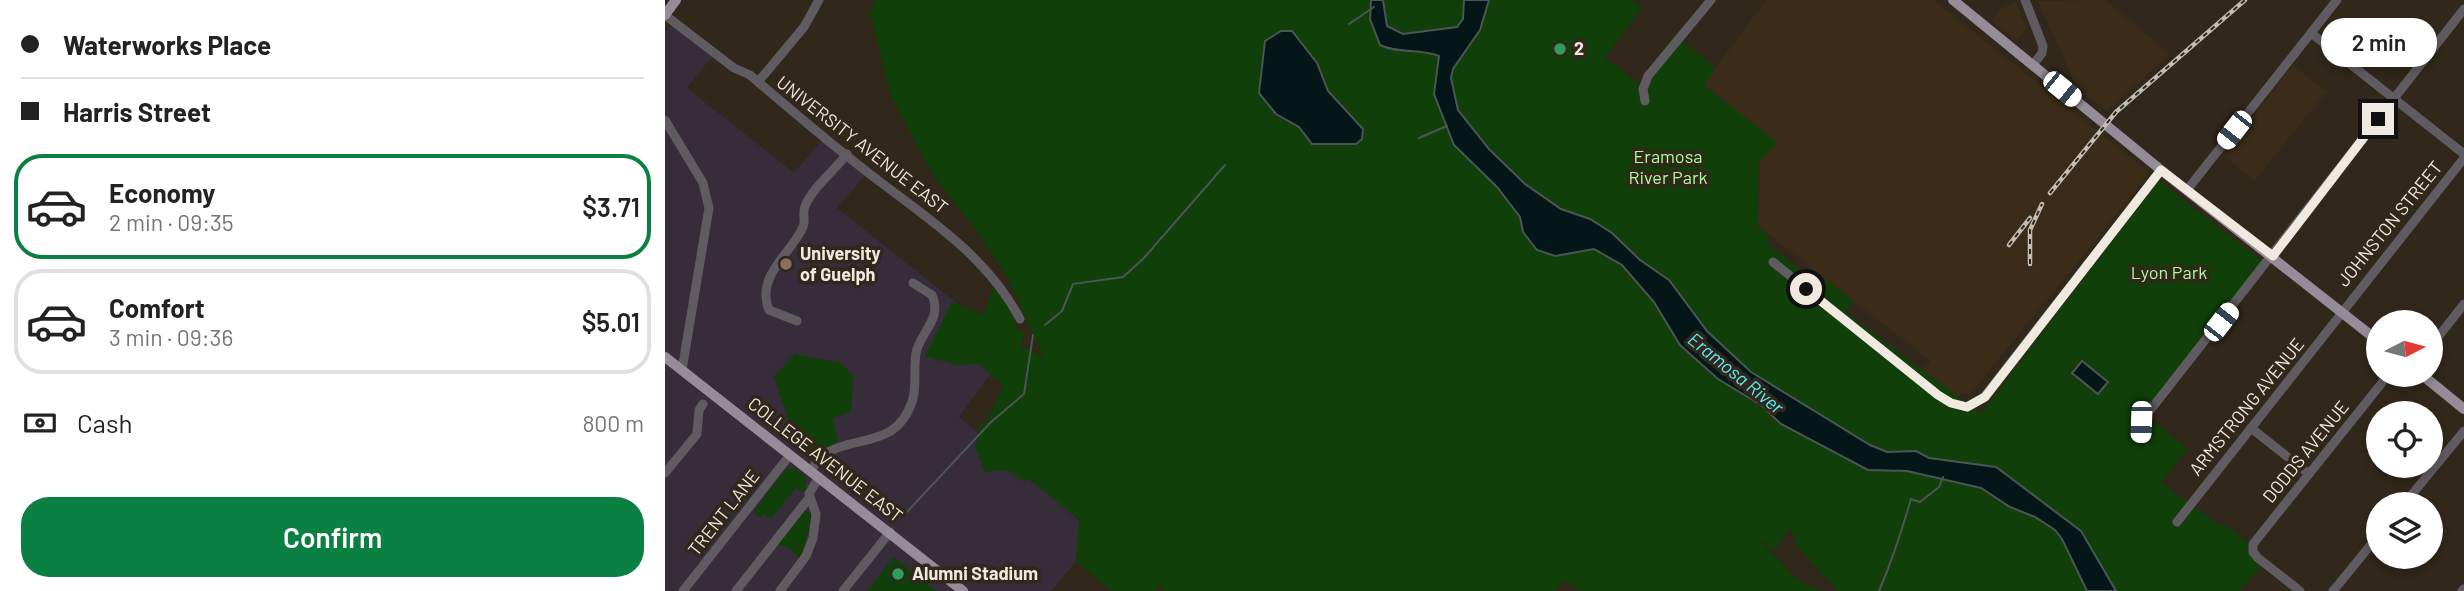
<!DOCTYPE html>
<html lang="en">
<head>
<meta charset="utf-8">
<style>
  :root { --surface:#fff; --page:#f6f6f6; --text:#222; --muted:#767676; --line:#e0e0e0; --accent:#0b8043 }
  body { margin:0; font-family:Barlow,sans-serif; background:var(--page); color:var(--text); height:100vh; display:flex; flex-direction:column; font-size:26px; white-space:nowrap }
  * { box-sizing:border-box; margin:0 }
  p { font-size:23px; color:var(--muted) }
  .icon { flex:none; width:38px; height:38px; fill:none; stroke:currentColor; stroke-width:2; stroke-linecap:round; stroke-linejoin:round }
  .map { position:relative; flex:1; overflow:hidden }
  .drawer { display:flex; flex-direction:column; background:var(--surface); width:665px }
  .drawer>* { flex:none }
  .banner { display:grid; align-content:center; height:154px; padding:0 21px; background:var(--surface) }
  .needle { width:46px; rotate:84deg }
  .buttons { position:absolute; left:1701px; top:310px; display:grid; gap:14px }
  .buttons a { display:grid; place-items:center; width:77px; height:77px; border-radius:50%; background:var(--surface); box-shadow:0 4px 10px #0003; font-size:35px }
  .end { position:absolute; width:32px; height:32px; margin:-16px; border:9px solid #efe9e0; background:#111; box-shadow:0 0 0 4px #111 }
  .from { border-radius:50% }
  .bubble { position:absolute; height:49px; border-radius:24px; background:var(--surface); box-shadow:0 4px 10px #0003; font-size:23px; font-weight:600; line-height:49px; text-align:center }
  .car { position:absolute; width:21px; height:42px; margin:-21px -10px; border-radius:9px; box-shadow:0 0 5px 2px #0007; background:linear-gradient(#fff 24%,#345 0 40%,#fff 0 76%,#345 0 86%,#fff 0) }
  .banner b { display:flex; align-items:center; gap:24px; height:66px; font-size:26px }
  .banner b+b { border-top:2px solid var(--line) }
  .banner i { width:18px; height:18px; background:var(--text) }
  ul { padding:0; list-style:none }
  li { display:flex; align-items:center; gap:21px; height:105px; margin:0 14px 10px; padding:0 7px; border:4px solid var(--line); border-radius:28px }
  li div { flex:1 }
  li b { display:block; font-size:26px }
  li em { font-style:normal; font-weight:600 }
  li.current { border-color:var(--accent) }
  li>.icon { width:63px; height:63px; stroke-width:1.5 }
  .pay { display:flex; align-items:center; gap:18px; height:77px; padding:0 21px; font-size:26px }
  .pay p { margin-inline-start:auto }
  .action { display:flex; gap:14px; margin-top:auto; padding:14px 21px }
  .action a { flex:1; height:80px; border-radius:28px; background:var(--accent); color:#fff; font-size:28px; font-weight:600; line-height:80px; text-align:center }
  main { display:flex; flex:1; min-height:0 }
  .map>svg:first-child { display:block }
  .built { fill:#3a2c19 }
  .education { fill:#372c3a }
  .green { fill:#103f09 }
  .water { fill:#041618; stroke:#4a5554; stroke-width:2 }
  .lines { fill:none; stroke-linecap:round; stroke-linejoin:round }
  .stream { stroke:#4a5554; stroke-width:2 }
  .minor { stroke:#605b61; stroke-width:9 }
  .major { stroke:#968b99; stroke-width:10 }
  .rail-casing { stroke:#c4bdb3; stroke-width:4.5 }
  .rail { stroke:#31271a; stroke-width:2; stroke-dasharray:5; stroke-linecap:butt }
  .route { stroke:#efe9e0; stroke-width:9 }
  .leisure-dot { fill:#2e9e5b; stroke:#31271a; stroke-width:2.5 }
  .education-dot { fill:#8d6e63; stroke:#31271a; stroke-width:2.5 }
  .labels { text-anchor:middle; stroke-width:7; stroke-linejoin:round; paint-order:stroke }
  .poi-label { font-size:18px; font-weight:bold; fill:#efe9e0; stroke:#31271a; text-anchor:start }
  .street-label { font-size:18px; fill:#efe9e0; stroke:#31271a }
  .park-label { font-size:18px; fill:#a8fe9b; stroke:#31271a }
  .water-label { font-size:19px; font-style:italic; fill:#5becfa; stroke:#31271a }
</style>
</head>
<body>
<main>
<section class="drawer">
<div class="banner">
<b><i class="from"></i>Waterworks Place</b>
<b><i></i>Harris Street</b>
</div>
<ul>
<li class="current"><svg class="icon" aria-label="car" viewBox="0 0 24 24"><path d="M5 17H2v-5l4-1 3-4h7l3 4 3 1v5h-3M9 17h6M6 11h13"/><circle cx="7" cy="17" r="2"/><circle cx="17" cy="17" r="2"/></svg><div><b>Economy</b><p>2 min · 09:35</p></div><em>$3.71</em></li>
<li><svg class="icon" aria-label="car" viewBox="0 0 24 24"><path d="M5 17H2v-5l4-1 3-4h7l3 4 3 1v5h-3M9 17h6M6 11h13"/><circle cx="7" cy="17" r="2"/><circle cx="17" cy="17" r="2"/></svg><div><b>Comfort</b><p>3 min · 09:36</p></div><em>$5.01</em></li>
</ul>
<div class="pay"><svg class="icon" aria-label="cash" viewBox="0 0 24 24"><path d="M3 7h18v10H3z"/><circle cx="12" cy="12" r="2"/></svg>Cash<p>800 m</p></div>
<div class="action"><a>Confirm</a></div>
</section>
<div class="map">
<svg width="1799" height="591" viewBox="0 0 1799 591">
  <rect width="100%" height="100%" fill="#31271a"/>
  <g class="built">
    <path d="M1101,0H1269L1483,171V176L1306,393L1288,395L1258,370L1265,361L1093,226L1094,162L1038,85Z"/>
    <path d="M1440,0L1505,54L1442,111L1412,89L1373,1Z"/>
    <path d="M1351,2L1362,29L1351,40L1327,21L1336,8Z"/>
    <path d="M1628,65L1662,92L1589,181L1559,155Z"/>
  </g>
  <path class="education" d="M8,25L47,57L22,88L129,173L158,139L202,173L172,208L346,346L294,417L414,520L411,561L386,591H0V31Z"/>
  <g class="green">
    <path d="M211,0H706L705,19L723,49L763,52L774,56L769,94L789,145L832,187L855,217L858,232L890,256L929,249L957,265L989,302L1015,345L1053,379L1096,405L1116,424L1203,470L1242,471L1316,488L1345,507L1370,517L1390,530L1397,539L1422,591H1172C1157,570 1130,552 1125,528L1109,551L1090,535L1131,579L1156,591H914L898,580L890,591H500L495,586L490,591H445L411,561L414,520L363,478L360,482L342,470L320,472L310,447L314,426L322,422L338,385L314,364L292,365L260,356L287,302L319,315L330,281L346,307L352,329L359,332L356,349L365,348L380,361L342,277L310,229L269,177L226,97L205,13Z"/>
    <path d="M718,0H799L798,20L792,27L738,34L721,26Z"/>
    <path d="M824,0H967L977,8L940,58L974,84L1010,34L1051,68L1039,85L1113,143L1094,162L1093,226L1103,235V244L1150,282L1162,280L1189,301L1180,312L1316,414L1493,180L1597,261L1478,413L1523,449L1496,482C1515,498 1535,510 1555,526L1558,523L1584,543L1585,555L1597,565L1575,591H1451L1416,531L1331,467L1264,458L1251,451L1222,452L1206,446L1086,372L1042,331L1004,280L975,260L947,233L925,219L896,209L860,184L824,149L793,110L786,78L788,69L815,30Z"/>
    <path d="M130,354L176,363L188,376L186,412L168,418L173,440L147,461L133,452L141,446L125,427L109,376Z"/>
    <path d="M130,468L142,478L139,493L131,488L106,519L99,514L95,518L88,512L121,469Z"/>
    <path d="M138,511L146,512L148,517L135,558L122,547L111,545Z"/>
    <path d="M229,557L272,591H202Z"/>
  </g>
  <g class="water">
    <path d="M706,0H718L722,26L738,34L792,27L798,19L799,0H824L815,30L788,69L786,78L793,110L824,149L860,184L896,209L925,219L947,233L975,260L1004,280L1042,331L1086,372L1205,445L1222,452L1251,451L1264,458L1331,467L1416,531L1451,591H1422L1397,539L1390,530L1370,517L1345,507L1316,488L1242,471L1203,470L1116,424L1096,405L1053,379L1015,345L989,302L957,265L929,249L890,256L872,250L858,232L855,217L832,187L789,145L769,94L774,56C755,48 733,54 715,45L705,19Z"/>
    <path d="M616,31H627L652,63L663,91L698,129L697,139L691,144H647L634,127L611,114L594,93L600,41Z"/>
    <path d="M1417,361L1443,382L1433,394L1407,373Z"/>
  </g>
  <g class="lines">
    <g class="stream">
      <path d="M684,24L709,7"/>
      <path d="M754,138L782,126"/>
      <path d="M380,325L397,311L408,284L458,277L478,259L560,165"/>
      <path d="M241,513L326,422L359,394L368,335"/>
      <path d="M1214,591C1227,561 1237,530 1246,499L1255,502L1274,487L1278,477"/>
    </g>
    <g class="minor">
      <path d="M1360,0L1378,46L1377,53L1368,65"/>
      <path d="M0,15L69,68L85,75C127,111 175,152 218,184C270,223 324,260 355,319"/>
      <path d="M1646,33L1799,154"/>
      <path d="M93,82L139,27L154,0"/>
      <path d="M980,101L978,89L983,76L1046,0"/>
      <path d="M0,120L38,183L44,208L17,370"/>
      <path d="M1522,190L1672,0"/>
      <path d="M1108,262L1273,395L1286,403L1302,407L1319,397L1496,170"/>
      <path d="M132,321L104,310C90,276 126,254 138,227C141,220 137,213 140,206C148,187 170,170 182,154"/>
      <path d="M1766,346L1799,304"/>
      <path d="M1586,428L1644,474"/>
      <path d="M1475,437L1476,422L1799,9"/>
      <path d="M145,471C151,464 155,456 163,452C196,435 231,447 247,402C253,386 247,366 252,349C259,329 277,317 267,295L248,283"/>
      <path d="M0,473L32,434L34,410L38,404"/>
      <path d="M1739,504L1799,431"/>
      <path d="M1512,522L1799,158"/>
      <path d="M18,591L125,455"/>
      <path d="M71,591L144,498"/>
      <path d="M115,591L141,556L148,538L151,514L144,494L154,477"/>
      <path d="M178,591L225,532"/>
      <path d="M1635,591L1593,558L1588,552V544L1724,374"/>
      <path d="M1668,591L1713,536"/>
      <path d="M1797,591L1799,589"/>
    </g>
    <g class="major">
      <path d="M1288,0L1496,170L1713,341"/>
      <path d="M0,15L11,0"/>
      <path d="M0,357L298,591"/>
      <path d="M1756,374L1799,409"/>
    </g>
    <defs>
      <g id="rail">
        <path d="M1385,193L1451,112L1580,0"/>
        <path d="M1344,245L1365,218"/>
        <path d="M1365,264V230L1377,204"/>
      </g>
    </defs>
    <use href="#rail" class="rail-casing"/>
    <use href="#rail" class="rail"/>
  </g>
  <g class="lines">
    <path class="route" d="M1141,289L1273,395L1286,403L1302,407L1320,397L1496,170L1608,256L1713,119"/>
  </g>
  <g class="leisure-dot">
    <circle cx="895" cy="49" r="7"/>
    <circle cx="233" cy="574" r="7"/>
  </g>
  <circle class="education-dot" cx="121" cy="264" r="7"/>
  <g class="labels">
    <g class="poi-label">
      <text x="909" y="55">2</text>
      <text x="135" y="260">University<tspan x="135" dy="21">of Guelph</tspan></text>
      <text x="247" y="580">Alumni Stadium</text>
    </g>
    <g class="street-label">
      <text transform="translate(197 145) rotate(38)" y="6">UNIVERSITY AVENUE EAST</text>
      <text transform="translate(1725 224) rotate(-51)" y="6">JOHNSTON STREET</text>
      <text transform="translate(1582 407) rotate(-51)" y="6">ARMSTRONG AVENUE</text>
      <text transform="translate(1641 452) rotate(-51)" y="6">DODDS AVENUE</text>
      <text transform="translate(160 460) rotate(38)" y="6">COLLEGE AVENUE EAST</text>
      <text transform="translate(59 513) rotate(-52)" y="6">TRENT LANE</text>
    </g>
    <g class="park-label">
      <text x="1003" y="163">Eramosa<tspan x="1003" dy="21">River Park</tspan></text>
      <text x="1504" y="279">Lyon Park</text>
    </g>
    <g class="water-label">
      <text transform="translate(1071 373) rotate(39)" y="7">Eramosa River</text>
    </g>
  </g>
</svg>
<div class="buttons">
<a><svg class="needle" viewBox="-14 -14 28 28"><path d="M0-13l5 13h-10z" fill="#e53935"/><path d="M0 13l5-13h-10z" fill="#767676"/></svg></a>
<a><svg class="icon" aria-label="locate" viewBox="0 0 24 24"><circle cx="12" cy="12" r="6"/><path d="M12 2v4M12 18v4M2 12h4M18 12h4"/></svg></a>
<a><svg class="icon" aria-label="layers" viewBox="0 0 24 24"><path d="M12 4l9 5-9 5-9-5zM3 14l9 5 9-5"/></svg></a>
</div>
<i class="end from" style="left:1141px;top:289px"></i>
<i class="end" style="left:1713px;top:119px"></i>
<div class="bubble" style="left:1656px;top:18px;width:116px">2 min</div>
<i class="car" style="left:1397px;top:89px;rotate:129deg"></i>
<i class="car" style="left:1569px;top:130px;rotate:218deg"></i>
<i class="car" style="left:1556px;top:322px;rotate:38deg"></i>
<i class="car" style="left:1476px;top:422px;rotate:182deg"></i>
</div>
</main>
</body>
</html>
